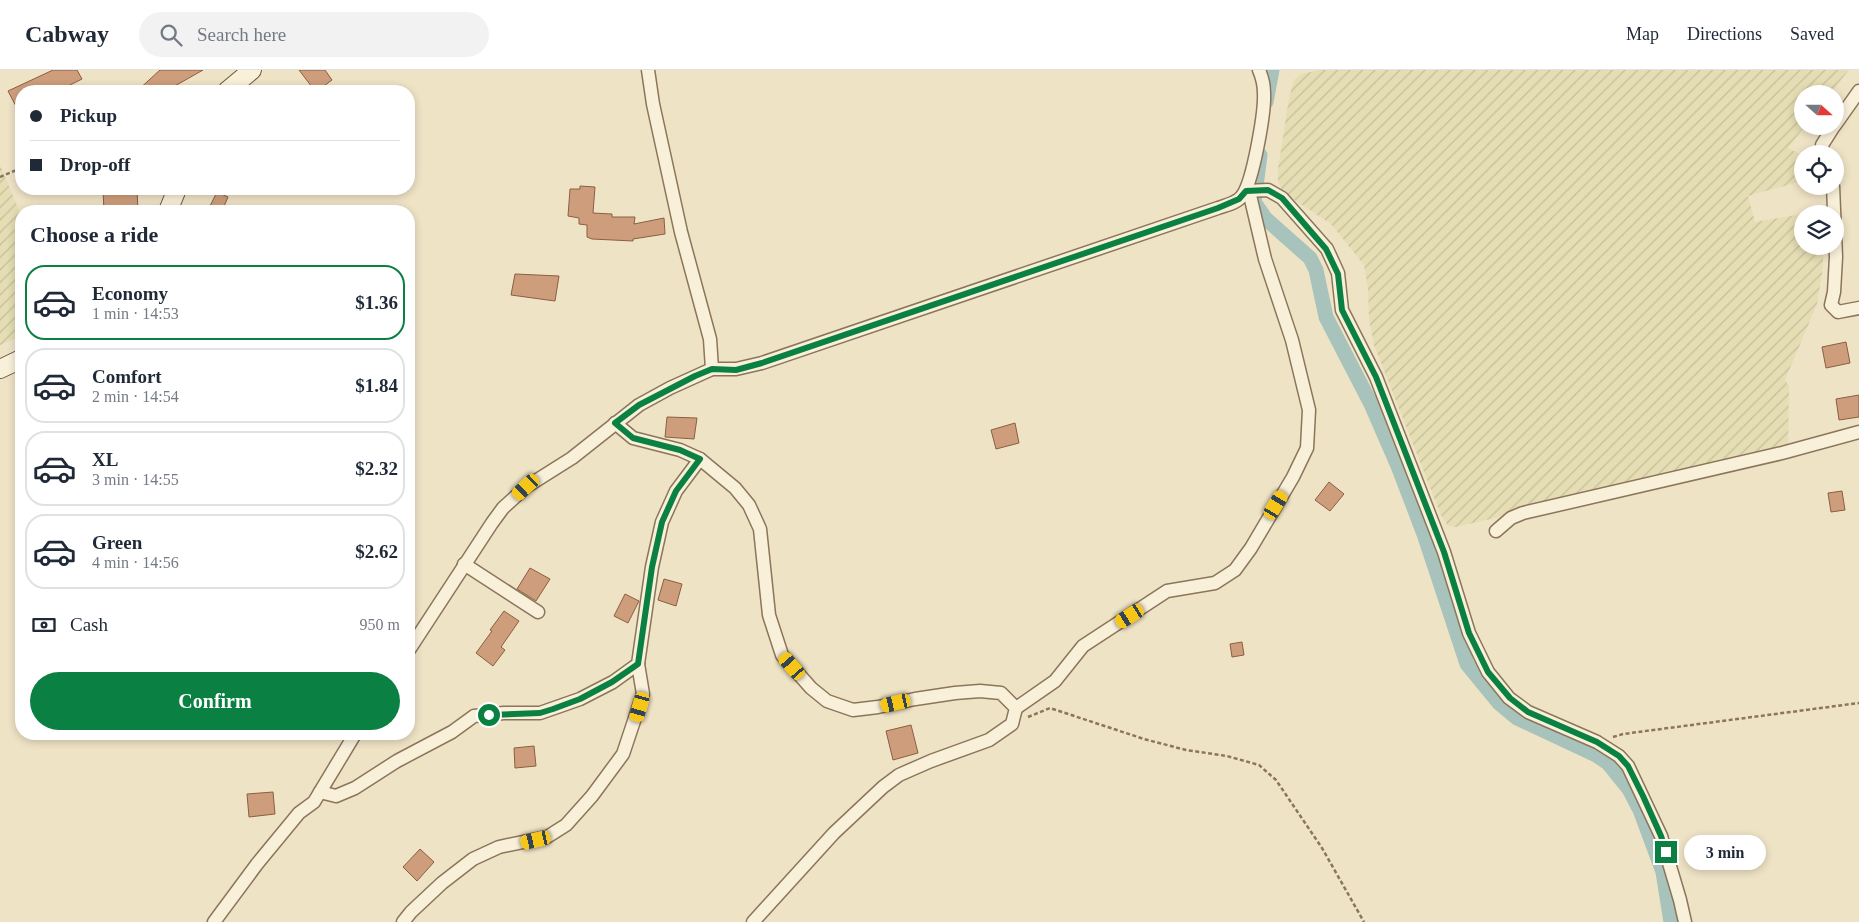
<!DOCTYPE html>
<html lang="en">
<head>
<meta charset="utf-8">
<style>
  :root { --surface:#fff; --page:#f2f2f3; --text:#1f2937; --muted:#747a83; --line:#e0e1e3; --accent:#0b8043 }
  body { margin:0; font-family:"Times New Roman",serif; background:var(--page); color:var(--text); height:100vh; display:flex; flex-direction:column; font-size:19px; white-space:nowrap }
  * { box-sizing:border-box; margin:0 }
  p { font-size:16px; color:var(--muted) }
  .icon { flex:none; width:28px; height:28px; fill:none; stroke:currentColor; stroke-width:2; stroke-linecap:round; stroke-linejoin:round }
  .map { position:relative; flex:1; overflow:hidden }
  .drawer { position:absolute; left:15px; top:135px; width:400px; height:535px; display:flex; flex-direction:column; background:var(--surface); border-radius:20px; box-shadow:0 2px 8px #0003 }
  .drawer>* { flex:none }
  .guide { position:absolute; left:15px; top:15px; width:400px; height:110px; border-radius:20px; box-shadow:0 2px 8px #0003; display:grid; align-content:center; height:110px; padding:0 15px; background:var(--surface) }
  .needle { width:32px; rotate:111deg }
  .tools { position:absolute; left:1794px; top:15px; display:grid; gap:10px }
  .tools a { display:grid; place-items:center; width:50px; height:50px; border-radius:50%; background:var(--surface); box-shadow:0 2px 8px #0003; font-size:25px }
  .end { position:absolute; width:22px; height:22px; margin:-11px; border:6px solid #0b8043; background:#fff; box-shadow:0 0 0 2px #fff }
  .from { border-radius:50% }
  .bubble { position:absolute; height:35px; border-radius:18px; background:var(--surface); box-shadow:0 2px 8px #0003; font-size:16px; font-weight:800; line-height:35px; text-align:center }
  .car { position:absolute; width:15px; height:30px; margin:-15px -8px; border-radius:6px; box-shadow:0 0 4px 1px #0007; background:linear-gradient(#f5c518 24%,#345 0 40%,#f5c518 0 76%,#345 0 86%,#f5c518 0) }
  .guide b { display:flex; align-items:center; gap:18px; height:48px; font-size:19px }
  .guide b+b { border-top:1px solid var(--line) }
  .guide i { width:12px; height:12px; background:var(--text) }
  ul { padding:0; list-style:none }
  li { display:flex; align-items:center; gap:15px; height:75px; margin:0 10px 8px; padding:0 5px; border:2px solid var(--line); border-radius:20px }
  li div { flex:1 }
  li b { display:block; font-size:19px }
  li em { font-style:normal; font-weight:800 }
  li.selected { border-color:var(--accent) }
  li>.icon { width:45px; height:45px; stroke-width:1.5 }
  h2 { padding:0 15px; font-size:22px; line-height:60px }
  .pay { display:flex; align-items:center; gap:12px; height:55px; padding:0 15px; font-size:19px }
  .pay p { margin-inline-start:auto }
  .action { display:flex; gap:10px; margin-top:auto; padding:10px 15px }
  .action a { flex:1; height:58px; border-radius:30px; background:var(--accent); color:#fff; font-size:20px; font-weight:800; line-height:58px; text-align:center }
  header { display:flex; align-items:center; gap:30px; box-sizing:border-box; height:70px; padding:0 25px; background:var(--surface); border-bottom:1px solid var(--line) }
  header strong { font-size:24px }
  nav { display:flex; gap:28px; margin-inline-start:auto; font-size:18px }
  .search { width:350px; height:45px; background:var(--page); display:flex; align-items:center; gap:12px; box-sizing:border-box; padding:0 18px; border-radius:28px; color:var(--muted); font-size:19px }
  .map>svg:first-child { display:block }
  .farmland { fill:url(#farmland-furrows) }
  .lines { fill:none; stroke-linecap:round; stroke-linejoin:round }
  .canal { stroke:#a8c3bb; stroke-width:15 }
  .building { fill:#ce9e7c; stroke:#8b5e41 }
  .minor-casing { stroke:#8b755b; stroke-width:15 }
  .secondary-casing { stroke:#6d563e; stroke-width:20 }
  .path { stroke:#8b755b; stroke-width:2.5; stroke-dasharray:4 2.5; stroke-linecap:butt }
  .minor { stroke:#f9f0da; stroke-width:12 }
  .secondary { stroke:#f9f0da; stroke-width:18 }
  .route { stroke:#0b8043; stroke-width:6 }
</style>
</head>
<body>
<header>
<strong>Cabway</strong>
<div class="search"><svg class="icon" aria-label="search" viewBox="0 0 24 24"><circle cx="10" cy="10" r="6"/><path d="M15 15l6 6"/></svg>Search here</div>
<nav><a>Map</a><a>Directions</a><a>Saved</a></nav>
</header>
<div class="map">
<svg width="1859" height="852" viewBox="0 0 1859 852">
  <defs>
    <pattern id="farmland-furrows" width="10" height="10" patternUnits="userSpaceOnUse" patternTransform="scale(1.25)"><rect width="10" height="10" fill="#e5ddb3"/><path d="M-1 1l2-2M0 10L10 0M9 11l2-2" fill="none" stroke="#c5be9a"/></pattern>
  </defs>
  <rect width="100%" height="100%" fill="#efe3c6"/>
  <g class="farmland">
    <path d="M1320,0H1849L1830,24H1802V56H1805L1788,78L1802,85V111L1748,126L1755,152L1802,144V176H1824L1822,204L1817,234L1785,310L1789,316L1788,380L1456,457L1448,456L1441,445L1374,275L1369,249L1368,218L1364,195L1331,154L1293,129L1283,121L1278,112V99L1289,28L1294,10L1301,4Z"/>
    <path d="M0,95L21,145V266L0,275Z"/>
  </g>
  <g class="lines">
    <g class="canal">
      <path d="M1266,32L1272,0"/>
      <path d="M1260,85L1254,132L1265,148L1310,188L1316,200L1326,247L1371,334L1398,396L1424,464L1467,594L1499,633L1517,648L1596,685L1608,693L1629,719L1640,740L1663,802L1671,852"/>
    </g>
  </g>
  <g class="building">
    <path d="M53,0H77L82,9L58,21H21V46L8,21Z"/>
    <path d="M160,0H203L166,21H137Z"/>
    <path d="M299,0H325L332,10L317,21H315Z"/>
    <path d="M580,116L595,117L593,143L612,144V147H635L634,154L664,148L665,164L633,169V171L592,169L587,167V155L579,154V148L568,146L570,119H580Z"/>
    <path d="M137,119L138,141H104L103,120Z"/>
    <path d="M217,122L228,127L222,141L210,136Z"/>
    <path d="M515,204L559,206L555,231L511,225Z"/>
    <path d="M1846,272L1850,293L1826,298L1822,277Z"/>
    <path d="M1859,325V347L1839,350L1836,329Z"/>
    <path d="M667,347L697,348L694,369L665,367Z"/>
    <path d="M1015,353L1019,373L996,379L991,360Z"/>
    <path d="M1329,412L1344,424L1330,441L1315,430Z"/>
    <path d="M1842,421L1845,440L1831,442L1828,423Z"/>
    <path d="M530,498L550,509L536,531L517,519Z"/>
    <path d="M664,509L682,514L676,536L658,530Z"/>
    <path d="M625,524L639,531L628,553L614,546Z"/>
    <path d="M504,541L519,551L501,577L505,580L493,596L476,583L492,561L490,560Z"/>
    <path d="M1242,572L1244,585L1232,587L1230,574Z"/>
    <path d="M911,655L918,683L893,690L886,661Z"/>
    <path d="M534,676L536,696L515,698L514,678Z"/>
    <path d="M273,722L275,744L249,747L247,724Z"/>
    <path d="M420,779L434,792L417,811L403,797Z"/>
  </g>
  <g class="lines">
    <defs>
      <g id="minor">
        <path d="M648,0L653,34L681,162L710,269L712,299"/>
        <path d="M1835,55L1859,21"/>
        <path d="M1823,84L1822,75L1834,56"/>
        <path d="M1833,116L1836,187L1834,222L1831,235L1838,242L1859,238"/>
        <path d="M1246,121L1268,120L1282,128L1327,179L1338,203L1342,240L1376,307L1444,482L1469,563L1488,602L1509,628L1528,642L1597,672L1619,686L1628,696L1661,766L1680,830L1685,852"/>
        <path d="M615,353L633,368L680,380L700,389L735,418L749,435L760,459L769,545L782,585L811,618L827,631L853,640L878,637L915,629L955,623L980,621L1001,623L1016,638L1012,654L989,670L931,691L899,705L883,717L834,763L753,852"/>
        <path d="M1496,461L1511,448L1523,443L1782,383L1859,362"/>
        <path d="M464,494L538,542"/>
        <path d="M409,580L492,453L503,438L526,417L572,388L639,335L670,318L712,299H736L762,293L1218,138C1226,135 1237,133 1242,126C1253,112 1265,42 1264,23C1264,15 1262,7 1259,0"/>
        <path d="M1016,638L1055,611L1083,576L1167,521L1215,513L1235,500L1251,478L1293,407L1307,378L1309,340L1292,270L1265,189L1249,121"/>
        <path d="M320,722L355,664"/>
        <path d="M214,852L257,794L299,743L314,732L320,722L336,726L355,718L397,691L452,662L474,646L504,643H540L580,629L613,612L638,594L652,497L662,452L676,421L700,389"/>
        <path d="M403,852L411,842L442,813L473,789L499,777L547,767L566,755L592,726L623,684L643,624L638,594"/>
      </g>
      <g id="secondary">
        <path d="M227,21L252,0"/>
        <path d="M168,141L177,119"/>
        <path d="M0,299L21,289"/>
      </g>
    </defs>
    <use href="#minor" class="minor-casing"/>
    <use href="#secondary" class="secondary-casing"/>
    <g class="path">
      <path d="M0,107L21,98"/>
      <path d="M1028,647L1050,638L1144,669L1186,680L1227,686L1259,695L1276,710L1322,778L1364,852"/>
      <path d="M1613,667L1623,664L1859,633"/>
    </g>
    <use href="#minor" class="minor"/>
    <use href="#secondary" class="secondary"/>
  </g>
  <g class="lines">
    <path class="route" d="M489,645L540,643L553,639L580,629L612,612L638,594L652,497L662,452L676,421L700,389L680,380L633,368L615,353L639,335L695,306L712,299L736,300L762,293L1218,138L1239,129L1246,121L1268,120L1282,128L1326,179L1338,204L1342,240L1376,307L1444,482L1469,563L1488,602L1510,628L1528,642L1597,672L1619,686L1628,696L1643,726L1661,766L1666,782"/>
  </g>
</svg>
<div class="tools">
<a><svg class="needle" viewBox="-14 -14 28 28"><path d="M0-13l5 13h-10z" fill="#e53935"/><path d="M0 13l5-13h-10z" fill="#747a83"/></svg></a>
<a><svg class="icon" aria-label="locate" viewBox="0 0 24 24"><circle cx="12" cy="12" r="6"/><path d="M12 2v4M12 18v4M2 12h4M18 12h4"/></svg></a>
<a><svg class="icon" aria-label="layers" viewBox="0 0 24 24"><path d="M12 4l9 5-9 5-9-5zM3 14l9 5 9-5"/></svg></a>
</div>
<i class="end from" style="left:489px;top:645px"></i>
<i class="end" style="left:1666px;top:782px"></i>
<div class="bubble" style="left:1684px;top:765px;width:82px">3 min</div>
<i class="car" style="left:526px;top:417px;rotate:227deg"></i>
<i class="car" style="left:1276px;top:435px;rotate:31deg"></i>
<i class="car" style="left:1130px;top:546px;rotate:237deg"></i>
<i class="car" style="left:792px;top:596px;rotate:319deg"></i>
<i class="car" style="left:896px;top:633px;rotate:257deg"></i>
<i class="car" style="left:640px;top:637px;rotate:196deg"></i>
<i class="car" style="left:536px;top:770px;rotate:257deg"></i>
<div class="guide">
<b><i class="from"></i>Pickup</b>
<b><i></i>Drop-off</b>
</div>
<section class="drawer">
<h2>Choose a ride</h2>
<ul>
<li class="selected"><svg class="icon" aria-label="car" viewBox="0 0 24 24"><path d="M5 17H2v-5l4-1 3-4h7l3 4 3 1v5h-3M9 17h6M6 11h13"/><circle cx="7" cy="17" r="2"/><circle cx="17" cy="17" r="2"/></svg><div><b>Economy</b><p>1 min · 14:53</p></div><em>$1.36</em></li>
<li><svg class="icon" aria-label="car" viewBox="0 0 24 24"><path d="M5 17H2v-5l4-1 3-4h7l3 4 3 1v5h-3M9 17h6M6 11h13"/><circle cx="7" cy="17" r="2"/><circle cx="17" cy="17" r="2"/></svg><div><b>Comfort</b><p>2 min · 14:54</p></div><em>$1.84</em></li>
<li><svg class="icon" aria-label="car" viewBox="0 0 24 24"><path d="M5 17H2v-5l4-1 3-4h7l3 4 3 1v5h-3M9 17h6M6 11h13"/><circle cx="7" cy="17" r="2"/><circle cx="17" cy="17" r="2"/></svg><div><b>XL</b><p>3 min · 14:55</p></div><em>$2.32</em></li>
<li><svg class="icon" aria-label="car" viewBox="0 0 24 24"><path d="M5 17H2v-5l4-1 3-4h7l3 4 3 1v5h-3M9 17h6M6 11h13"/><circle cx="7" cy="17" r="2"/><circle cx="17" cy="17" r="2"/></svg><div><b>Green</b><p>4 min · 14:56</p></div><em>$2.62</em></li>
</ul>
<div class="pay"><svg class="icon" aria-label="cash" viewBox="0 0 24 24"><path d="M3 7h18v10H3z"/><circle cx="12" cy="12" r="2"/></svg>Cash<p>950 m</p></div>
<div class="action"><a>Confirm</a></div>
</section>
</div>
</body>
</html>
